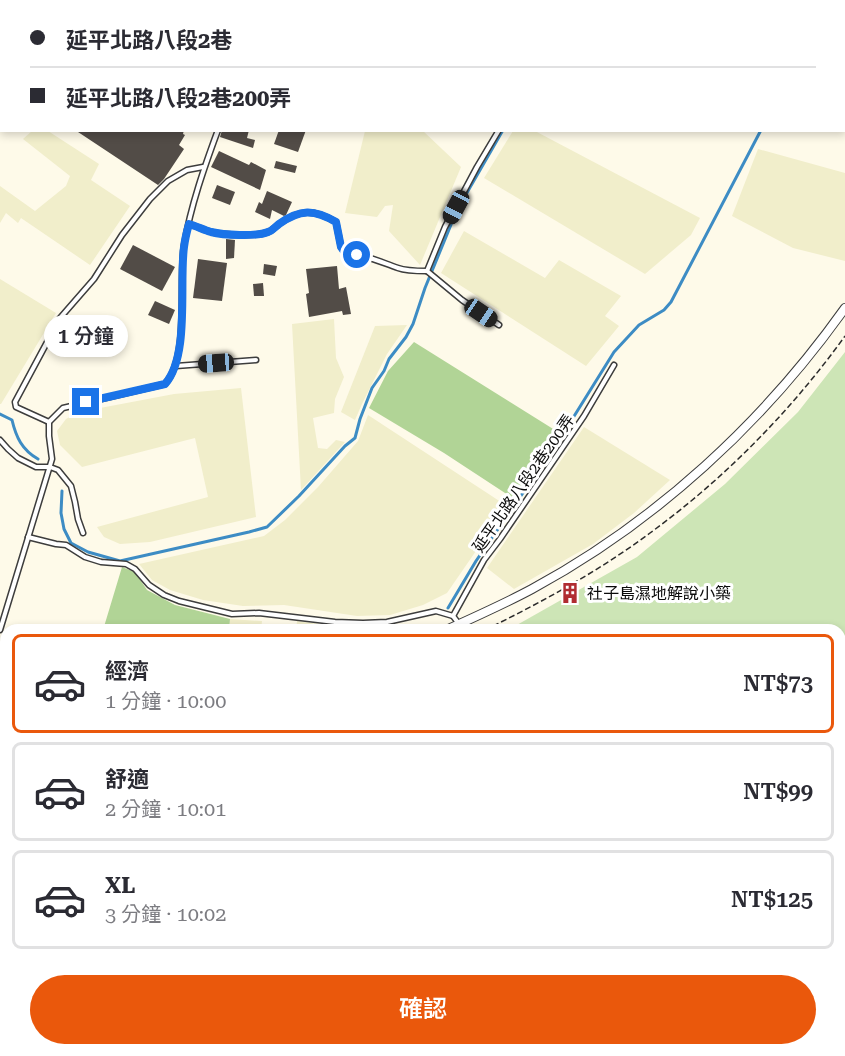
<!DOCTYPE html>
<html lang="zh-TW">
<head>
<meta charset="utf-8">
<style>
  :root { --surface:#fff; --page:#f2f2f3; --text:#2b2b33; --muted:#7c7c81; --line:#e1e1e2; --accent:#ea580c }
  body { margin:0; font-family:"Roboto Serif","Noto Sans TC",serif; background:var(--page); color:var(--text); height:100vh; display:flex; flex-direction:column; font-size:22px; white-space:nowrap }
  * { box-sizing:border-box; margin:0 }
  p { font-size:20px; color:var(--muted) }
  .icon { flex:none; width:33px; height:33px; fill:none; stroke:currentColor; stroke-width:2; stroke-linecap:round; stroke-linejoin:round }
  .map { position:relative; flex:1; overflow:hidden }
  .details { position:absolute; left:0px; top:624px; width:846px; height:432px; display:flex; flex-direction:column; background:var(--surface); border-radius:18px 18px 0 0; box-shadow:0 3px 9px #0003 }
  .details>* { flex:none }
  .top-card { position:absolute; left:0px; top:0px; width:846px; height:132px; box-shadow:0 3px 9px #0003; display:grid; align-content:center; height:132px; padding:0 30px; background:var(--surface) }
  .end { position:absolute; width:27px; height:27px; margin:-14px; border:8px solid #1a73e8; background:#fff; box-shadow:0 0 0 3px #fff }
  .from { border-radius:50% }
  .bubble { position:absolute; height:42px; border-radius:21px; background:var(--surface); box-shadow:0 3px 9px #0003; font-size:20px; font-weight:600; line-height:42px; text-align:center }
  .car { position:absolute; width:18px; height:36px; margin:-18px -9px; border-radius:8px; box-shadow:0 0 4px 2px #0007; background:linear-gradient(#222 24%,#8ab4d8 0 40%,#222 0 76%,#8ab4d8 0 86%,#222 0) }
  .top-card b { display:flex; align-items:center; gap:21px; height:57px; font-size:22px }
  .top-card b+b { border-top:2px solid var(--line) }
  .top-card i { width:15px; height:15px; background:var(--text) }
  ul { padding:10px 0 0; list-style:none }
  li { display:flex; align-items:center; gap:18px; height:99px; margin:0 12px 9px; padding:0 18px; border:3px solid var(--line); border-radius:9px }
  li div { flex:1 }
  li b { display:block; font-size:22px }
  li em { font-style:normal; font-weight:600 }
  li.selected { border-color:var(--accent) }
  li>.icon { width:54px; height:54px; stroke-width:1.5 }
  .cta { display:flex; gap:12px; margin-top:auto; padding:12px 30px }
  .cta a { flex:1; height:69px; border-radius:36px; background:var(--accent); color:#fff; font-size:24px; font-weight:600; line-height:69px; text-align:center }
  .map>svg:first-child { display:block }
  .farmland { fill:#f1eecb }
  .green { fill:#cde5b6 }
  .forest { fill:#b1d496 }
  .water { fill:#b1d8f1; stroke:#3d8cc4; stroke-width:1.5 }
  .lines { fill:none; stroke-linecap:round; stroke-linejoin:round }
  .stream { stroke:#3d8cc4; stroke-width:3 }
  .canal { stroke:#b1d8f1; stroke-width:9 }
  .building { fill:#524c47 }
  .lane-casing { stroke:#3d3d3d; stroke-width:7 }
  .street-casing { stroke:#3d3d3d; stroke-width:10 }
  .path { stroke:#2c2c2c; stroke-width:1.5; stroke-dasharray:6 3; stroke-linecap:butt }
  .lane { stroke:#fff; stroke-width:4 }
  .street { stroke:#fff; stroke-width:8 }
  .route { stroke:#1a73e8; stroke-width:8 }
  .labels { text-anchor:middle; stroke-width:6; stroke-linejoin:round; paint-order:stroke }
  .street-label { font-size:16px; fill:#0a0a0a; stroke:#fff }
  .poi-label { font-size:16px; fill:#0a0a0a; stroke:#fff; text-anchor:start }
</style>
</head>
<body>
<div class="map">
<svg width="845" height="1056" viewBox="0 0 845 1056">
  <rect width="100%" height="100%" fill="#fefae9"/>
  <g class="farmland">
    <path d="M32,131H48L99,164L91,180L130,206L90,265L21,218L18,223L6,213L0,223V186L35,211L66,186L70,176L23,139Z"/>
    <path d="M365,131H423L461,167L420,265L389,231L393,205L385,206L377,217L345,213Z"/>
    <path d="M513,131H535L700,218L691,235L645,274L484,178Z"/>
    <path d="M758,149L845,173V261L793,248L732,216Z"/>
    <path d="M464,231L545,278L559,260L621,296L605,316L619,326L586,366L441,273Z"/>
    <path d="M0,279L56,313L1,404H0Z"/>
    <path d="M334,319L336,358L344,377L335,399L334,413L313,418L318,448L327,449L336,440L345,442L301,490L292,324Z"/>
    <path d="M407,325L387,354L362,404L355,420L341,412L375,326Z"/>
    <path d="M241,388L256,517L150,542L120,544L104,537L97,527L208,497L195,438L82,467L60,445L57,431L66,419L79,412L174,394Z"/>
    <path d="M368,415L507,506L447,593L423,605L390,615L357,616L284,605L243,606L203,600L170,590L152,580L139,564L264,536L285,520L318,487L358,441Z"/>
    <path d="M584,427L670,480L634,513L593,544L514,589L487,568Z"/>
    <path d="M230,619L262,621L261,630H229Z"/>
    <path d="M297,621L351,628L380,627L405,624L407,630H296Z"/>
  </g>
  <g class="green">
    <path d="M845,352V636L840,641V630H508L637,557L725,484L798,412Z"/>
    <path d="M6,805V856H2L0,853V814Z"/>
  </g>
  <g class="forest">
    <path d="M414,342L558,432L514,499L444,453L369,408L388,371Z"/>
    <path d="M122,567L135,572L147,590L175,605L230,619L229,630H103Z"/>
  </g>
  <g class="water">
    <path d="M845,644V887L840,890V649Z"/>
    <path d="M6,920V1050H350L207,1056H0V921Z"/>
  </g>
  <g class="lines">
    <g class="stream">
      <path d="M604,2L605,0"/>
      <path d="M841,2V0"/>
      <path d="M0,414L12,420C16,437 22,450 38,459"/>
      <path d="M62,491L61,513L64,529L71,543L88,552L120,561L249,532L267,527L299,496L345,446L355,438L360,419L372,388L384,371L389,359L406,337L413,324L425,288L457,210L503,130"/>
      <path d="M448,608L476,561L558,442L614,352L639,325L664,310L671,302L761,130"/>
      <path d="M840,1016L845,1014"/>
      <path d="M760,1056L772,1050"/>
    </g>
    <path class="canal" d="M796,1050L799,1056"/>
  </g>
  <g class="building">
    <path d="M75,130H184L183,134L185,135L179,145L184,149L164,179L158,185Z"/>
    <path d="M222,130H249L247,138L255,140L253,148L220,137Z"/>
    <path d="M279,130H306L298,152L274,144Z"/>
    <path d="M219,151L249,165L251,162L266,170L260,190L211,167Z"/>
    <path d="M276,161L297,166L295,173L274,168Z"/>
    <path d="M217,185L235,192L230,205L212,198Z"/>
    <path d="M267,191L292,202L286,215L284,216L272,210L270,219L255,212L259,202L262,204Z"/>
    <path d="M226,239L235,240L234,258L226,259Z"/>
    <path d="M133,245L175,267L162,291L120,269Z"/>
    <path d="M198,259L227,263L222,301L193,298Z"/>
    <path d="M264,264L277,266L275,276L263,274Z"/>
    <path d="M337,266L339,289L346,287L351,314L343,315L342,311L309,317L306,294L309,293L306,269Z"/>
    <path d="M263,283L264,296H254L253,284Z"/>
    <path d="M155,301L175,310L169,324L148,315Z"/>
  </g>
  <g class="lines">
    <defs>
      <g id="lane">
        <path d="M81,2L82,0"/>
        <path d="M331,2L333,0"/>
        <path d="M600,2L601,0"/>
        <path d="M189,224C196,226 204,230 211,232C224,235 256,237 268,232C272,231 275,227 279,224C300,209 314,209 336,222L341,247L346,254C367,255 378,261 398,268C406,271 418,271 427,271"/>
        <path d="M427,271L445,227L477,167L499,130"/>
        <path d="M427,271L462,300L499,325"/>
        <path d="M176,366L256,360"/>
        <path d="M49,422L16,407L15,402L60,318L94,279L122,235L150,199L168,181L187,170L203,167"/>
        <path d="M0,440L8,449L18,458L36,467H50L58,470L71,486L75,502L78,519L83,533"/>
        <path d="M28,537L56,544L66,545L85,557L101,562L126,564L135,569L149,585L164,595L179,601L232,614L259,613L335,622L363,623L387,622L436,611L453,616L459,624"/>
        <path d="M453,616L484,560L500,539L584,416L614,365"/>
        <path d="M0,630L52,459L49,436V422L63,408L165,384C190,357 178,281 184,245C191,205 204,168 218,130"/>
      </g>
      <g id="street">
        <path d="M446,630C475,617 504,604 532,589C656,522 764,422 845,308"/>
        <path d="M0,713H6"/>
        <path d="M0,723H6"/>
        <path d="M840,1011L845,1008"/>
        <path d="M746,1056L758,1050"/>
      </g>
    </defs>
    <use href="#lane" class="lane-casing"/>
    <use href="#street" class="street-casing"/>
    <g class="path">
      <path d="M485,630C542,602 599,571 650,533C724,479 791,411 845,336"/>
      <path d="M6,758L2,766L6,787"/>
      <path d="M0,815L6,809"/>
      <path d="M0,863H6"/>
      <path d="M840,913L845,910"/>
      <path d="M498,1056L515,1050"/>
    </g>
    <use href="#lane" class="lane"/>
    <use href="#street" class="street"/>
  </g>
  <g class="lines">
    <path class="route" d="M86,402L165,384C190,356 179,283 184,247C185,239 187,231 189,224C196,226 204,230 211,232C223,235 256,237 268,232C272,231 275,227 279,224C300,209 314,209 336,222L341,247L346,254L357,255"/>
  </g>
  <defs>
    <symbol id="building-bare" viewBox="-9 -9 18 18"><path d="M-4-6H4V6H1V3H-1V6H-4ZM-2.5-4.3h1.7v1.8h-1.7ZM.8-4.3h1.7v1.8H.8ZM-2.5-1h1.7V.8h-1.7ZM.8-1h1.7V.8H.8Z" fill="#b02c31" stroke="#fff" stroke-width="2.5" paint-order="stroke"/></symbol>
  </defs>
  <g fill-rule="evenodd">
    <use href="#building-bare" x="555" y="578" width="30" height="30"/>
  </g>
  <g class="labels">
    <g class="street-label">
      <text transform="translate(523 483) rotate(-55)" y="6">延平北路八段2巷200弄</text>
    </g>
    <g class="poi-label">
      <text x="587" y="599">社子島濕地解說小築</text>
    </g>
  </g>
</svg>
<i class="end from" style="left:357px;top:255px"></i>
<i class="end" style="left:86px;top:402px"></i>
<div class="bubble" style="left:44px;top:315px;width:84px">1 分鐘</div>
<i class="car" style="left:456px;top:207px;rotate:208deg"></i>
<i class="car" style="left:481px;top:313px;rotate:124deg"></i>
<i class="car" style="left:216px;top:363px;rotate:266deg"></i>
<div class="top-card">
<b><i class="from"></i>延平北路八段2巷</b>
<b><i></i>延平北路八段2巷200弄</b>
</div>
<section class="details">
<ul>
<li class="selected"><svg class="icon" aria-label="car" viewBox="0 0 24 24"><path d="M5 17H2v-5l4-1 3-4h7l3 4 3 1v5h-3M9 17h6M6 11h13"/><circle cx="7" cy="17" r="2"/><circle cx="17" cy="17" r="2"/></svg><div><b>經濟</b><p>1 分鐘 · 10:00</p></div><em>NT$73</em></li>
<li><svg class="icon" aria-label="car" viewBox="0 0 24 24"><path d="M5 17H2v-5l4-1 3-4h7l3 4 3 1v5h-3M9 17h6M6 11h13"/><circle cx="7" cy="17" r="2"/><circle cx="17" cy="17" r="2"/></svg><div><b>舒適</b><p>2 分鐘 · 10:01</p></div><em>NT$99</em></li>
<li><svg class="icon" aria-label="car" viewBox="0 0 24 24"><path d="M5 17H2v-5l4-1 3-4h7l3 4 3 1v5h-3M9 17h6M6 11h13"/><circle cx="7" cy="17" r="2"/><circle cx="17" cy="17" r="2"/></svg><div><b>XL</b><p>3 分鐘 · 10:02</p></div><em>NT$125</em></li>
</ul>
<div class="cta"><a>確認</a></div>
</section>
</div>
</body>
</html>
